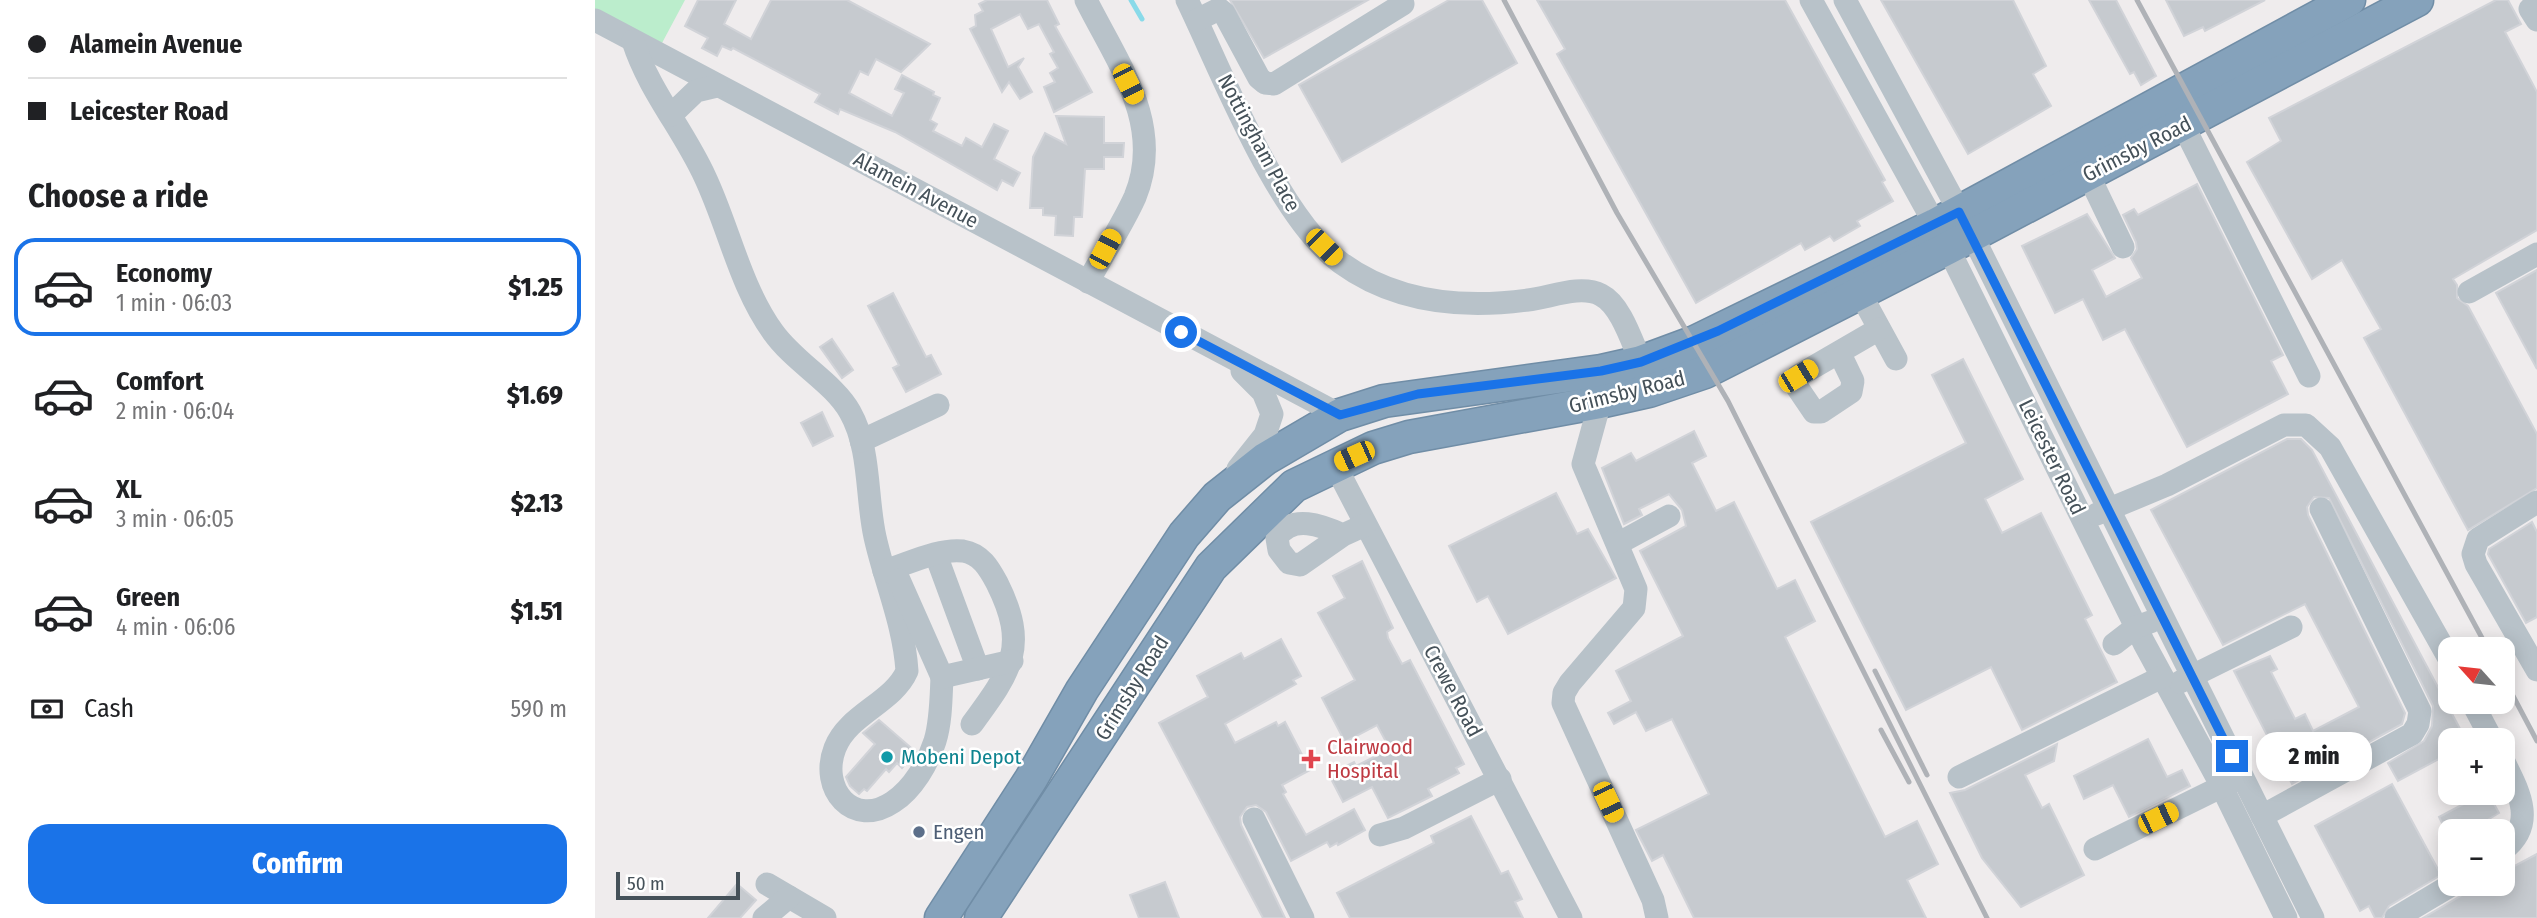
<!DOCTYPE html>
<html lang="en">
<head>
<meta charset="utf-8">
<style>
  :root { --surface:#fff; --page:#f2f2f2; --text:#202124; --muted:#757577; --line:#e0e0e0; --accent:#1a73e8 }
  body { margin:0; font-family:"Fira Sans Condensed",sans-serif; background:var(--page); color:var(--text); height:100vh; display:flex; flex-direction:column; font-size:26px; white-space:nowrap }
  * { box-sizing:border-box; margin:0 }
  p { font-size:23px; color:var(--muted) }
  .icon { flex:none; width:38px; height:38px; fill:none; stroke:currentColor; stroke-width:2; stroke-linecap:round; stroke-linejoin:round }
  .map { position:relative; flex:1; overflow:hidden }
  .drawer { display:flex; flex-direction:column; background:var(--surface); width:595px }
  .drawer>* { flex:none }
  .top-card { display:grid; align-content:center; height:154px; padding:0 28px; background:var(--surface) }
  .needle { width:46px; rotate:297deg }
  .buttons { position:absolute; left:1843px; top:637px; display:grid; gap:14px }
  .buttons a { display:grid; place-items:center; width:77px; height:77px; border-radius:14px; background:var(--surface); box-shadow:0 4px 18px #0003; font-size:35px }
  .scale { position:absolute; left:21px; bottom:18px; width:124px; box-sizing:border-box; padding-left:7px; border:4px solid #455159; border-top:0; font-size:19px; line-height:24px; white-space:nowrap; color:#455159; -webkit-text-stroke:5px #fff; paint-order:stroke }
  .end { position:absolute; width:32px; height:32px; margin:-16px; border:9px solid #1a73e8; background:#fff; box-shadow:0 0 0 4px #fff }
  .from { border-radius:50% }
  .bubble { position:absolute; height:49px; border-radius:21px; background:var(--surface); box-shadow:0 4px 18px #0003; font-size:23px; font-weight:800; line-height:49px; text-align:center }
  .car { position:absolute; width:21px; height:42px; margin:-21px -10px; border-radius:9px; box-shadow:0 0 5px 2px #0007; background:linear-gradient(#f5c518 24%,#345 0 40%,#f5c518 0 76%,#345 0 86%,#f5c518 0) }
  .top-card b { display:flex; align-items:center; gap:24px; height:66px; font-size:26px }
  .top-card b+b { border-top:2px solid var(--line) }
  .top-card i { width:18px; height:18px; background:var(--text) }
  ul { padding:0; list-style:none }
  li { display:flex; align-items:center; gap:21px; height:98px; margin:0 14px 10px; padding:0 14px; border:4px solid transparent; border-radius:21px }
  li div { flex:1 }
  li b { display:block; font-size:26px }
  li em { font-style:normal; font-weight:800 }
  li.selected { border-color:var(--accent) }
  li>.icon { width:63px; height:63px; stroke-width:1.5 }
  h2 { padding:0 28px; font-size:32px; line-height:84px }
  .pay { display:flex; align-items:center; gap:18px; height:77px; padding:0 28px; font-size:26px }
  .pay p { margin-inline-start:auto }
  .cta { display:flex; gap:14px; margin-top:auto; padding:14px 28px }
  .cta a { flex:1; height:80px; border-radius:21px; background:var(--accent); color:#fff; font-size:28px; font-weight:800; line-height:80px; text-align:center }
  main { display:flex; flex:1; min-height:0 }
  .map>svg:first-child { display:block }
  .green { fill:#bbedcc }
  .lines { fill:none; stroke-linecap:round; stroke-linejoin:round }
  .stream { stroke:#89dae9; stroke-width:5 }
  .building { fill:#c6cacf; stroke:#d1d3d8; stroke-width:2 }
  .highway-casing { stroke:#708da6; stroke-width:35 }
  .minor { stroke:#b8c2c9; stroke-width:23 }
  .highway { stroke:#85a2bb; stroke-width:32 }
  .rail { stroke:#afb2b7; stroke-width:5 }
  .route { stroke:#1a73e8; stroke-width:9 }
  .culture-dot { fill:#0f9aa8; stroke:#fff; stroke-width:2.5 }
  .health-dot { fill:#e0444e; stroke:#fff; stroke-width:2.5 }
  .service-dot { fill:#5c6f8a; stroke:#fff; stroke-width:2.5 }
  .labels { text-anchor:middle; stroke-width:5; stroke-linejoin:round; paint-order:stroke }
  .street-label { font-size:21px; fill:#455159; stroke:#fff }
  .health-label { font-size:21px; fill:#be3a42; stroke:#fff; text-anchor:start }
  .culture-label { font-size:21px; fill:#0d838f; stroke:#fff; text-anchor:start }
  .service-label { font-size:21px; fill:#4e5e75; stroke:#fff; text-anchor:start }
</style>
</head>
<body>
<main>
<section class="drawer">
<div class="top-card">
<b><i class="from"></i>Alamein Avenue</b>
<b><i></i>Leicester Road</b>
</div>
<h2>Choose a ride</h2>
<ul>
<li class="selected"><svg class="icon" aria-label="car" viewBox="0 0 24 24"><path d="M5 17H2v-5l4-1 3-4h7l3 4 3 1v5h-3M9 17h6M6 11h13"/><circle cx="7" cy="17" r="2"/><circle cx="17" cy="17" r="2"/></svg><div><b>Economy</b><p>1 min · 06:03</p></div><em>$1.25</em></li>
<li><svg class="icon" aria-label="car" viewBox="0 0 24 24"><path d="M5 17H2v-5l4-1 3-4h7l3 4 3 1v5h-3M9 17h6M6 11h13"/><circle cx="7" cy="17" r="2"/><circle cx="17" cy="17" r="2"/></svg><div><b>Comfort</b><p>2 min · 06:04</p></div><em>$1.69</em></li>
<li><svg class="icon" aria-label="car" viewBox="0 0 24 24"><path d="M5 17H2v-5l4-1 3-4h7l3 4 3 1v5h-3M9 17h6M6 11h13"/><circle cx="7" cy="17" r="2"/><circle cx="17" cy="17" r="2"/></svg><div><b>XL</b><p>3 min · 06:05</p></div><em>$2.13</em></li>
<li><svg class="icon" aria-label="car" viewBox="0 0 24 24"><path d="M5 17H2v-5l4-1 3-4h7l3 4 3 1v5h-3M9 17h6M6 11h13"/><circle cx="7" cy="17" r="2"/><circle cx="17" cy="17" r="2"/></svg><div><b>Green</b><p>4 min · 06:06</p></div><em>$1.51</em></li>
</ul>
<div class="pay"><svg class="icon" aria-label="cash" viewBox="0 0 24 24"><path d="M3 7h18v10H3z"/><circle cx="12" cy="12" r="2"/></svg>Cash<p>590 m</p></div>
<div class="cta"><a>Confirm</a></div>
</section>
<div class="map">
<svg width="1942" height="918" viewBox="0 0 1942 918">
  <rect width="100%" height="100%" fill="#efeced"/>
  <path class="green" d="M0,0H90L67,43L0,9Z"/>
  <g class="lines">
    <path class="stream" d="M536,0L547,19"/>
  </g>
  <g class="building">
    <path d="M103,0H141L129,24L156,39L176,0H252L335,44L306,72L281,59L273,75L265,71L254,93L297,116L309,93L300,89L307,75L339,92L338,95L345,98L335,120L342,124L338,131L367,146L371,138L387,147L399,124L413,131L399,159L425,173L418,186L407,180L402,190L300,132L245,109L243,114L220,102L225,94L138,48L136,50L127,46L122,56L107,48L113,38L90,26Z"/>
    <path d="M392,0H452L464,24L460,26L497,92L459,112L449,87L460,82L455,73L463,68L455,54L459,52L444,24L433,29L425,14L396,29L413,67L429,58L423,67L437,92L425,99L414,82L407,92L375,29L381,26L380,15L388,11L384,4Z"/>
    <path d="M635,0H773L669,58Z"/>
    <path d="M854,0H887L922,63L747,162L704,85Z"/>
    <path d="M942,0H1190L1290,180L1287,182L1298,201L1262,221L1265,226L1239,241L1235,236L1210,250L1206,243L1101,303L962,54L970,49Z"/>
    <path d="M1286,0H1418L1451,66L1438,74L1456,106L1373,154Z"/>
    <path d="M1494,0H1521L1561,76L1546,85L1539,72L1535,74Z"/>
    <path d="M1571,0H1670L1610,31L1608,27L1589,36Z"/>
    <path d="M1901,0H1913L1926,24L1910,32L1942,92V230L1858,279L1862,285V298L1873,306L1942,434V488L1873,530L1769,338L1786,329L1747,260L1717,279L1652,162L1686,141L1674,118Z"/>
    <path d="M461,116L509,117V143H529L528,157H509V169H490L487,217H479L478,236L460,235L461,216L448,215V208H435L438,157L450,133L471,144Z"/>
    <path d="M1602,184L1688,355L1676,361L1693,394L1592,447L1530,329L1508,340L1488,299L1460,313L1427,246L1492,214L1520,258L1497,270L1511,297L1547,278L1536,258L1542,249L1541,242L1528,215L1539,209L1543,215Z"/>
    <path d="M1942,270V369L1901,293Z"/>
    <path d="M298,293L331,357L336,355L346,374L311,392L298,368L304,365L273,306Z"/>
    <path d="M237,339L258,370L247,378L225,347Z"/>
    <path d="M1368,359L1428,479L1390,499L1407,533L1446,513L1497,615L1490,619L1522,682L1427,730L1396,667L1311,710L1216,522L1371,443L1337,375Z"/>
    <path d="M227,412L238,436L218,446L206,423Z"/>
    <path d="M1099,431L1111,456L1097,463L1121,511L1139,502L1182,589L1200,580L1220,621L1190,637L1290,837L1322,821L1343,864L1312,880L1331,918H1099L1068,855L1057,861L1044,836L1041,830L1114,794L1077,719L1051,731L1041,712L1019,724L1013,713L1036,701L1021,671L1088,636L1045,551L1091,526L1087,510L1074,494L1044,509L1047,515L1029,524L1007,468L1036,453L1041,461Z"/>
    <path d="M1692,439H1706L1717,450L1871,740H1855V753L1803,781L1793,763L1829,741L1837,726L1838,706L1734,498L1719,497L1712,507L1713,515L1810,713L1807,724L1697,784L1639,671L1675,656L1682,669L1676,672L1700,719L1710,714L1718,731L1764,707L1710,604L1628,645L1556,510Z"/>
    <path d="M961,493L982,534L993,529L1021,578L913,634L893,596L882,602L854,546Z"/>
    <path d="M1937,522L1942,532V617L1931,623L1893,554L1894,549Z"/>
    <path d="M767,561L798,628L792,632L793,638L807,664L815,660L869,764L861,768L864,773L833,789L837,796L793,818L777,787L748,802L734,775L759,762L761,766L795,749L782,725L750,742L727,698L760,680L723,613L750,598L738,576Z"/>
    <path d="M686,639L706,676L698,680L701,684L630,724L640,743L681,722L683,726L690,722L715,770L687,785L691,792L688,794L711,835L759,809L770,830L743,845L742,843L735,847L732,842L696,861L671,812L661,805L652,807L645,817L646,825L690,918H668L564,723L613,697L602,676L646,653L649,659Z"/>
    <path d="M284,720L321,752L307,768L302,763L294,772L291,769L272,791L269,789L264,794L255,786L251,777L280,744L268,733Z"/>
    <path d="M1553,739L1572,777L1587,770L1595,786L1534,817L1518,785L1489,799L1479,776Z"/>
    <path d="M1462,744L1459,761L1430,775L1447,808L1454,804L1489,875L1426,907L1387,858L1355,793L1370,790Z"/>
    <path d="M1797,784L1846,875L1794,906L1787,918H1780L1774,906L1765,911L1720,826Z"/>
    <path d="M1889,793H1893L1904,813L1874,831H1851L1844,817Z"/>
    <path d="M876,816L906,874L913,871L927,899L920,902L928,918H755L742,893L839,843L836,836Z"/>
    <path d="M1942,854V918H1828L1886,884H1908V872Z"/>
    <path d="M570,882L584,918H544L535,895Z"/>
    <path d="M142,884L161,900L145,918H113Z"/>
  </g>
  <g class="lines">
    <defs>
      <g id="highway">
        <path d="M346,918L436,779L487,690L589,535L622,497L670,459L745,415L789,401L1006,371L1046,362L1100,342L1340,225L1754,0"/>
        <path d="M386,918L616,567L699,486L778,448L814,437L1005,402L1054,391L1110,372L1353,248L1822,0"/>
      </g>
    </defs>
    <use href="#highway" class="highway-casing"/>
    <g class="minor">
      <path d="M491,0C522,62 570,125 540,197C527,226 508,254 493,282"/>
      <path d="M592,0C627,72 682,217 746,263C801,303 867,309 933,300C954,298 985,284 1006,295C1026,305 1037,342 1046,362"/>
      <path d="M1216,0L1353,248L1549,643L1624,781L1691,918"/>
      <path d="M1250,0L1377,235L1718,918"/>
      <path d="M1935,9L1942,20"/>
      <path d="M0,20L745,415"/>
      <path d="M602,20L624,9L629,13L664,78L670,83L679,84L808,4"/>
      <path d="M38,41C54,91 88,129 110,177C134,228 145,286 178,332C200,363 239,383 255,412C276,449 271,497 280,537C290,582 309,624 312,671C298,703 253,714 240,748C224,789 258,829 298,802C318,789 333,763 340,741C346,722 346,698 347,677"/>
      <path d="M76,115L101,91L122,86"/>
      <path d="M1588,125L1714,376"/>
      <path d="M1493,174L1528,247"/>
      <path d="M1874,292L1942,254"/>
      <path d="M1265,293L1301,359"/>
      <path d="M1244,352L1258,381L1256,392L1226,412H1219L1202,387L1203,376L1284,329"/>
      <path d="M1005,402L988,464L1041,589L1039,608L975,683L969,693L968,703L1058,900L1062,918"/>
      <path d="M266,441L343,405"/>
      <path d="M740,465L976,918"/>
      <path d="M643,469L670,435L677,414L668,392L647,371"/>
      <path d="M1942,502L1883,539L1878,554L1881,564L1942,670"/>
      <path d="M1502,514L1572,485L1689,425H1711L1735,447L1855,660"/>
      <path d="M748,535C728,526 696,513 682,538L684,550L694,563L705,565L748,535L770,525"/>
      <path d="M1024,543L1074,516"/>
      <path d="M341,555L383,669"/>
      <path d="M289,571C313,564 343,548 368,551C386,554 394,568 402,583C434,647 416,671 377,724"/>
      <path d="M304,580L347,677L417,661"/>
      <path d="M1519,644L1541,627L1555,622"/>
      <path d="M1585,682L1696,627"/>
      <path d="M1877,702L1897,740"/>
      <path d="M1908,760C1924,792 1942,824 1908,850"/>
      <path d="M1364,777L1567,677"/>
      <path d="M1667,816L1817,734L1823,724L1825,711L1726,509"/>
      <path d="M659,819L708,918"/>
      <path d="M785,835L809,828L905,779"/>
      <path d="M1500,849L1638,781"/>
      <path d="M172,884L230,918"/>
      <path d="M169,918L194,897"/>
      <path d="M1801,918L1858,884"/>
    </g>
    <use href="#highway" class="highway"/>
    <g class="rail">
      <path d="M909,0L1022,213L1133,401L1392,918"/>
      <path d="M1542,0L1893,649"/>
      <path d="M1280,671L1332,775"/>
      <path d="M1908,677L1942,741"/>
      <path d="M1286,730L1314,782"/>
    </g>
  </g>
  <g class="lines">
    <path class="route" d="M586,332L745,415L823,394L1006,371L1046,362L1123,331L1364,212L1637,756"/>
  </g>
  <circle class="culture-dot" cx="292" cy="757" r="7"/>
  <path class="health-dot" d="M712.5 748.5h7v7h7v7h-7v7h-7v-7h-7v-7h7z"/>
  <circle class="service-dot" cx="324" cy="832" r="7"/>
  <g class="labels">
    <g class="street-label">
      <text transform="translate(664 143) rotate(62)" y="7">Nottingham Place</text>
      <text transform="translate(1542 149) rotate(-27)" y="7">Grimsby Road</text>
      <text transform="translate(321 190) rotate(28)" y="7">Alamein Avenue</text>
      <text transform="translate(1032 392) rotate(-14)" y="7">Grimsby Road</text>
      <text transform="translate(1457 457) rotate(64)" y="7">Leicester Road</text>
      <text transform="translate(537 688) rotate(-58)" y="7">Grimsby Road</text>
      <text transform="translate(858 691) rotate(62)" y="7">Crewe Road</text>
    </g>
    <g class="health-label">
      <text x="732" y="754">Clairwood<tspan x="732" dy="24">Hospital</tspan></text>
    </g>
    <g class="culture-label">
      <text x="306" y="764">Mobeni Depot</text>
    </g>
    <g class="service-label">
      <text x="338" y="839">Engen</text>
    </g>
  </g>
</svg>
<div class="buttons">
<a><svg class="needle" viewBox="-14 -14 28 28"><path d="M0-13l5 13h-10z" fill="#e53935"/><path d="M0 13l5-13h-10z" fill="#757577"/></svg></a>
<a>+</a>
<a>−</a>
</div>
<div class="scale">50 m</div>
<i class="end from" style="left:586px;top:332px"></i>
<i class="end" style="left:1637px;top:756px"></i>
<div class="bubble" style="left:1661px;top:732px;width:116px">2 min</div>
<i class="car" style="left:533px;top:84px;rotate:153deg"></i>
<i class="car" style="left:729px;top:247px;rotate:135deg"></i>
<i class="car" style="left:510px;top:249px;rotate:28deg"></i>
<i class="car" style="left:1203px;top:376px;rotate:59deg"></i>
<i class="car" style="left:759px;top:456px;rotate:246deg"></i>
<i class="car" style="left:1013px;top:802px;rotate:155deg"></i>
<i class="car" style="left:1563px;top:818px;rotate:64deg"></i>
</div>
</main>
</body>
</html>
